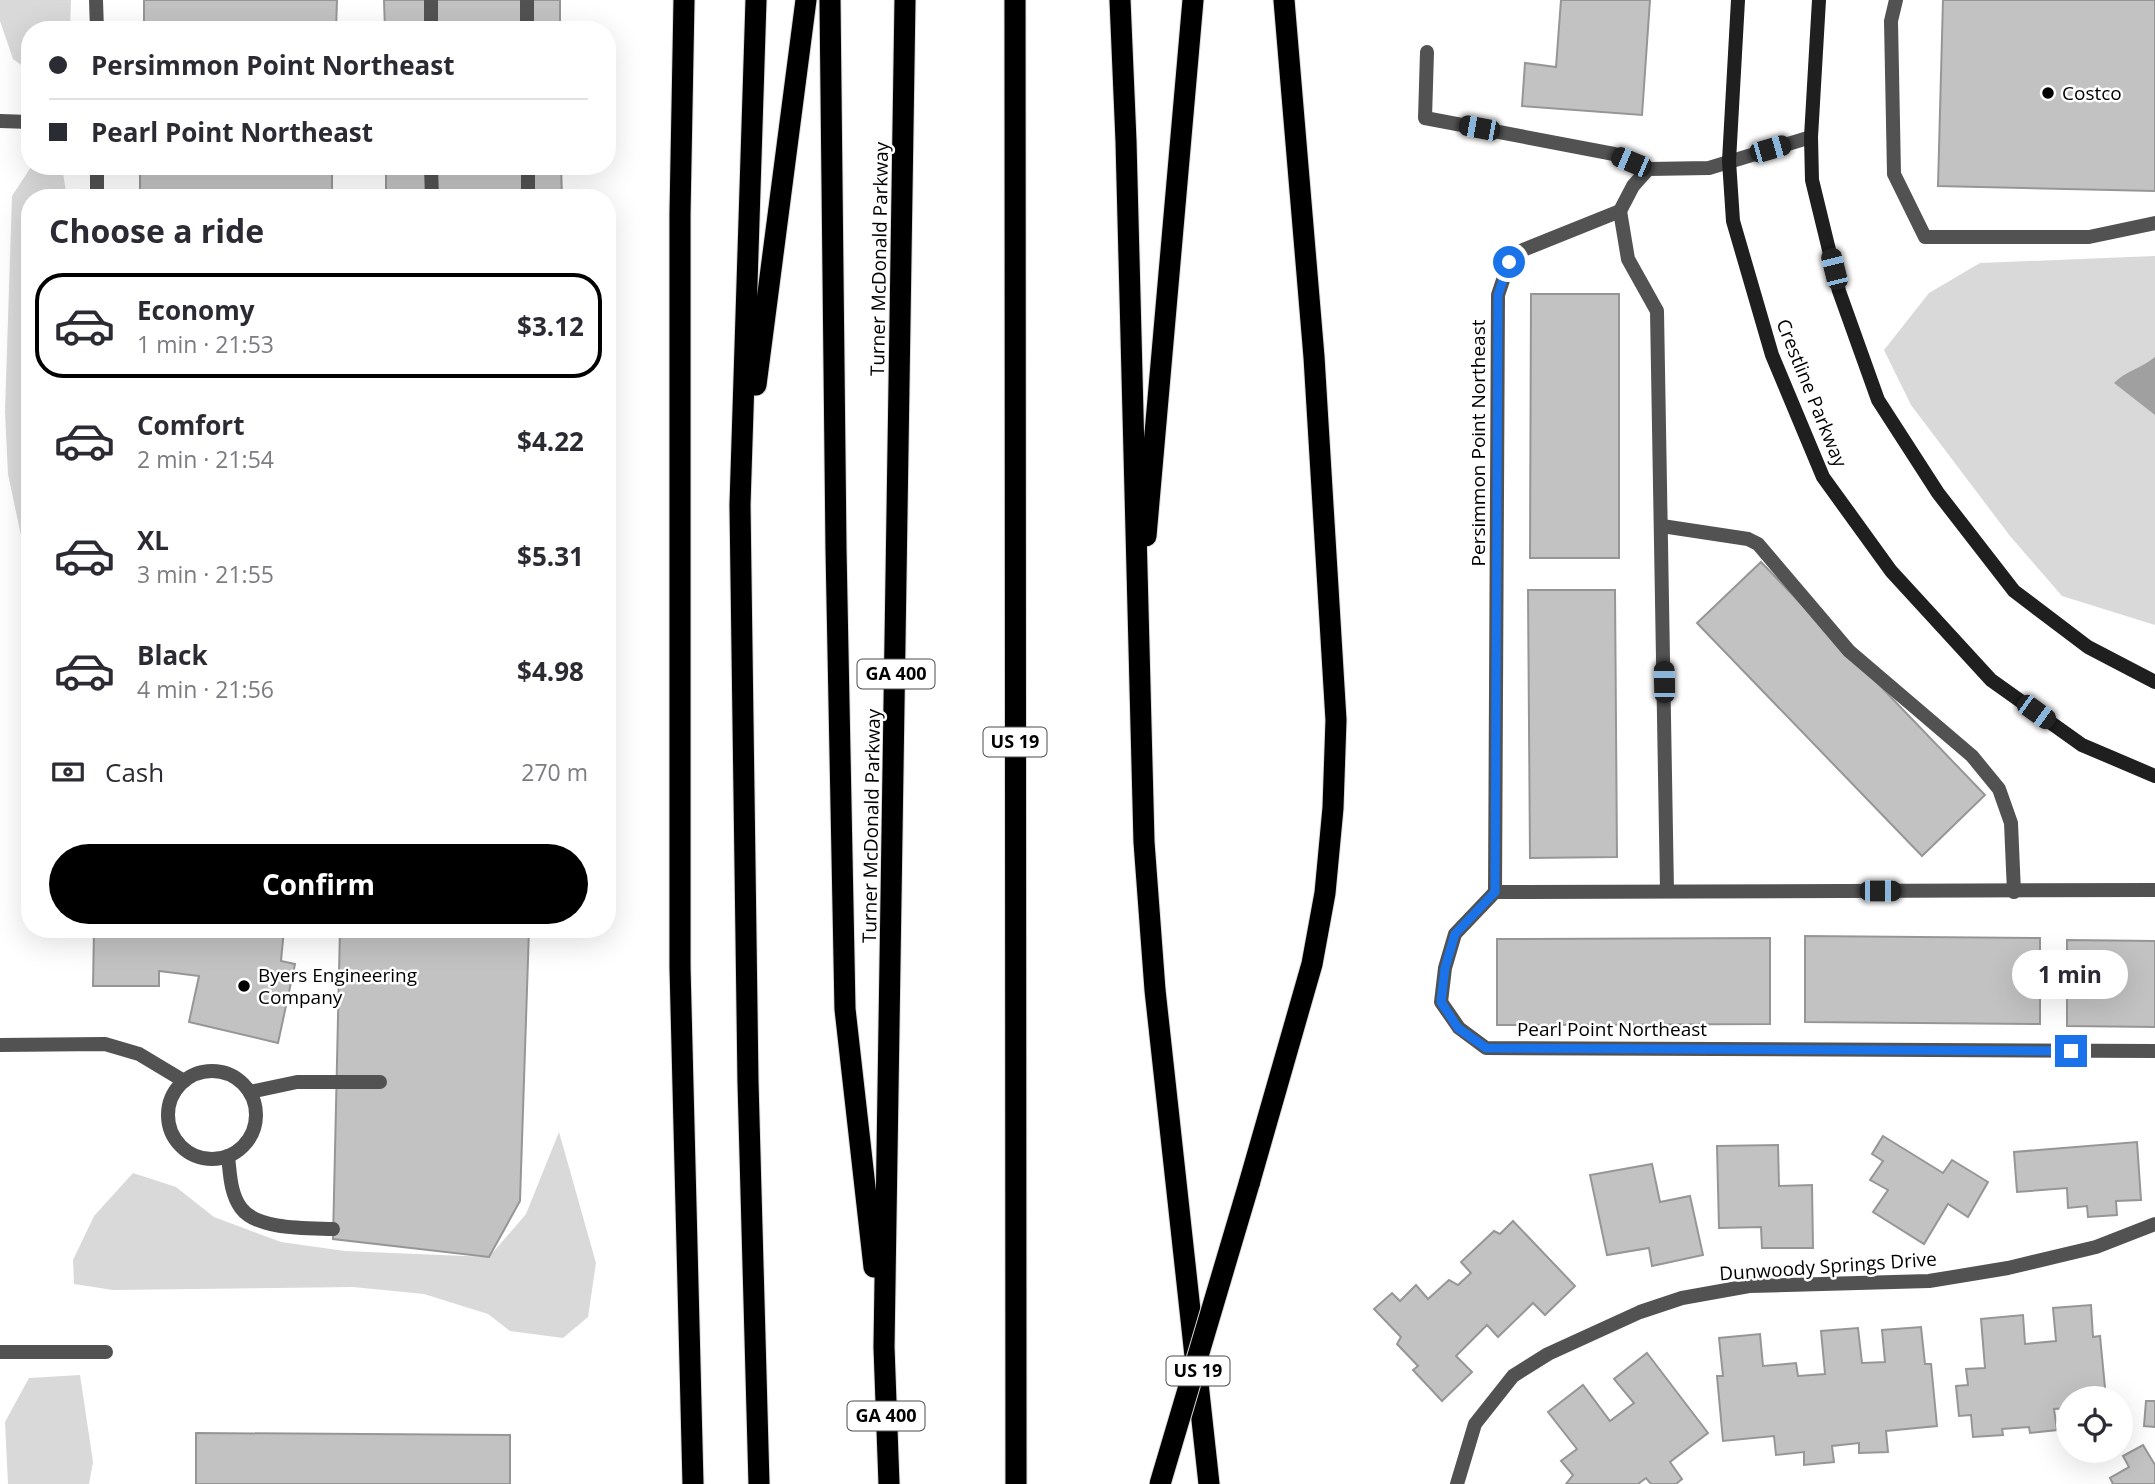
<!DOCTYPE html>
<html lang="en">
<head>
<meta charset="utf-8">
<style>
  :root { --surface:#fff; --page:#f2f2f3; --text:#2b2b33; --muted:#7c7c81; --line:#e1e1e2; --accent:#000 }
  body { margin:0; font-family:"Open Sans",sans-serif; background:var(--page); color:var(--text); height:100vh; display:flex; flex-direction:column; font-size:26px; white-space:nowrap }
  * { box-sizing:border-box; margin:0 }
  p { font-size:23px; color:var(--muted) }
  .icon { flex:none; width:38px; height:38px; fill:none; stroke:currentColor; stroke-width:2; stroke-linecap:round; stroke-linejoin:round }
  .map { position:relative; flex:1; overflow:hidden }
  .panel { position:absolute; left:21px; top:189px; width:595px; height:749px; display:flex; flex-direction:column; background:var(--surface); border-radius:28px; box-shadow:0 7px 28px #0002 }
  .panel>* { flex:none }
  .hud { position:absolute; left:21px; top:21px; width:595px; height:154px; border-radius:28px; box-shadow:0 7px 28px #0002; display:grid; align-content:center; height:154px; padding:0 28px; background:var(--surface) }
  .controls { position:absolute; left:2056px; top:1386px; display:grid; gap:14px }
  .controls a { display:grid; place-items:center; width:77px; height:77px; border-radius:50%; background:var(--surface); box-shadow:0 7px 28px #0002; font-size:35px }
  .end { position:absolute; width:32px; height:32px; margin:-16px; border:9px solid #1a73e8; background:#fff; box-shadow:0 0 0 4px #fff }
  .from { border-radius:50% }
  .bubble { position:absolute; height:49px; border-radius:24px; background:var(--surface); box-shadow:0 7px 28px #0002; font-size:23px; font-weight:700; line-height:49px; text-align:center }
  .car { position:absolute; width:21px; height:42px; margin:-21px -10px; border-radius:9px; box-shadow:0 0 5px 2px #0007; background:linear-gradient(#222 24%,#8ab4d8 0 40%,#222 0 76%,#8ab4d8 0 86%,#222 0) }
  .hud b { display:flex; align-items:center; gap:24px; height:66px; font-size:26px }
  .hud b+b { border-top:2px solid var(--line) }
  .hud i { width:18px; height:18px; background:var(--text) }
  ul { padding:0; list-style:none }
  li { display:flex; align-items:center; gap:21px; height:105px; margin:0 14px 10px; padding:0 14px; border:4px solid transparent; border-radius:28px }
  li div { flex:1 }
  li b { display:block; font-size:26px }
  li em { font-style:normal; font-weight:700 }
  li.current { border-color:var(--accent) }
  li>.icon { width:63px; height:63px; stroke-width:1.5 }
  h2 { padding:0 28px; font-size:32px; line-height:84px }
  .pay { display:flex; align-items:center; gap:18px; height:77px; padding:0 28px; font-size:26px }
  .pay p { margin-inline-start:auto }
  .primary-button { display:flex; gap:14px; margin-top:auto; padding:14px 28px }
  .primary-button a { flex:1; height:80px; border-radius:42px; background:var(--accent); color:#fff; font-size:28px; font-weight:700; line-height:80px; text-align:center }
  .map>svg:first-child { display:block }
  .green { fill:#d9d9d9 }
  .water { fill:#a0a0a0 }
  .building { fill:#c2c2c2; stroke:#969696; stroke-width:2 }
  .lines { fill:none; stroke-linecap:round; stroke-linejoin:round }
  .highway-casing { stroke:#dbdbdb; stroke-width:23 }
  .lane { stroke:#525252; stroke-width:14 }
  .street { stroke:#525252; stroke-width:14 }
  .secondary { stroke:#1f1f1f; stroke-width:14 }
  .highway { stroke:#000; stroke-width:21 }
  .highway-bridge-casing { stroke:#dbdbdb; stroke-width:23; stroke-linecap:butt }
  .highway-bridge { stroke:#000; stroke-width:21 }
  .route { stroke:#1a73e8; stroke-width:9 }
  .poi-dot { fill:#000; stroke:#fff; stroke-width:2.5 }
  .labels { text-anchor:middle; stroke-width:5; stroke-linejoin:round; paint-order:stroke }
  .shield { fill:#fff; stroke:#4c4c4c; stroke-width:2 }
  .shield-label { font-size:18px; font-weight:bold; fill:#000 }
  .poi-label { font-size:19px; fill:#000; stroke:#fff; text-anchor:start }
  .street-label { font-size:19px; fill:#000; stroke:#fff }
</style>
</head>
<body>
<div class="map">
<svg width="2155" height="1484" viewBox="0 0 2155 1484">
  <rect width="100%" height="100%" fill="#fff"/>
  <g class="green">
    <path d="M0,0H71L70,30H30V69L28,70L13,59L0,21Z"/>
    <path d="M31,167L63,173L67,198H30V562L24,550L8,474L5,412L12,196Z"/>
    <path d="M2155,256V625L2062,596L2010,536L1911,405L1884,350L1929,293L1980,263Z"/>
    <path d="M559,1132L596,1263L588,1317L563,1338L510,1331L488,1314L424,1294L353,1287L113,1290L74,1284L73,1260L94,1216L133,1173L176,1187L214,1217L281,1242L345,1251L489,1257L526,1214Z"/>
    <path d="M80,1375L93,1462L89,1484H8L5,1422L29,1378Z"/>
  </g>
  <path class="water" d="M2155,357V415L2114,383C2125,371 2142,368 2155,357Z"/>
  <g class="building">
    <path d="M144,0H337L336,30H144Z"/>
    <path d="M384,0H560V30H385Z"/>
    <path d="M1561,0H1650L1642,115L1522,106L1525,63L1556,67Z"/>
    <path d="M1943,0H2155V191L1938,186Z"/>
    <rect x="140" y="166" width="192" height="32"/>
    <path d="M386,166H561L562,198H386Z"/>
    <path d="M1531,294H1619V558H1530Z"/>
    <path d="M1761,562L1985,795L1922,856L1697,623Z"/>
    <path d="M1528,590H1615L1617,857L1530,858Z"/>
    <path d="M94,929H284L281,961L295,964L278,1043L189,1022L199,976L159,971V986H93Z"/>
    <path d="M340,929H529L520,1201L489,1257L333,1239Z"/>
    <path d="M1805,936L2040,938V1024L1805,1022Z"/>
    <path d="M1770,938V1024L1497,1025V939Z"/>
    <path d="M2067,940L2155,941V1027L2067,1026Z"/>
    <path d="M1883,1136L1943,1173L1952,1160L1988,1182L1968,1217L1948,1204L1924,1244L1873,1212L1888,1190L1870,1180L1883,1161L1872,1154Z"/>
    <path d="M2137,1142L2141,1200L2116,1201L2117,1215L2088,1217L2087,1206L2068,1208L2067,1188L2017,1192L2014,1152Z"/>
    <path d="M1778,1145L1779,1186L1812,1185L1813,1248H1762L1761,1227L1719,1228L1717,1146Z"/>
    <path d="M1652,1164L1660,1202L1690,1196L1703,1255L1652,1266L1649,1248L1607,1255L1590,1175Z"/>
    <path d="M1513,1221L1575,1286L1545,1315L1533,1303L1498,1337L1487,1325L1456,1356L1472,1372L1442,1401L1413,1370L1418,1366L1397,1344L1401,1337L1374,1309L1392,1293L1400,1301L1416,1285L1428,1299L1449,1280L1458,1285L1471,1273L1461,1262L1494,1231L1500,1234Z"/>
    <path d="M2091,1305L2093,1337L2100,1336L2106,1398H2068V1408L2054,1409L2057,1430L2030,1433L2029,1427L2002,1429L2003,1435L1973,1437L1971,1415L1959,1416L1956,1386L1968,1385L1966,1369L1985,1368L1981,1319L2023,1315L2025,1344L2056,1341L2053,1308Z"/>
    <path d="M1921,1327L1925,1364H1931L1937,1426L1886,1431L1888,1452L1859,1453V1443L1832,1446L1834,1462L1804,1465V1452L1776,1455L1774,1436L1723,1441L1717,1376H1723L1719,1338L1760,1334L1763,1366L1796,1363L1798,1376L1825,1374L1821,1331L1858,1328L1862,1363L1885,1362L1882,1330Z"/>
    <path d="M1647,1353L1708,1433L1670,1462L1682,1479L1676,1484H1651L1646,1478L1638,1484H1566L1573,1475L1561,1461L1577,1449L1548,1412L1583,1385L1610,1421L1634,1403L1614,1379Z"/>
    <path d="M2146,1401H2155V1427L2144,1426Z"/>
    <path d="M196,1433L510,1435V1484H196Z"/>
    <path d="M2143,1445L2155,1465V1484H2113L2110,1478L2129,1467L2123,1456Z"/>
  </g>
  <g class="lines">
    <defs>
      <g id="highway">
        <path d="M684,0L680,214V967L693,1484"/>
        <path d="M756,0L740,505L748,1082L759,1484"/>
        <path d="M830,0L836,549L845,1009L874,1267"/>
        <path d="M1015,0L1016,1484"/>
        <path d="M1120,0L1126,141L1144,842L1155,990L1209,1484"/>
        <path d="M756,385L806,0"/>
        <path d="M1146,536L1193,0"/>
        <path d="M1249,1184L1312,964L1325,893L1333,808L1336,720L1314,357L1284,0"/>
        <path d="M889,1484L884,1347L905,0"/>
      </g>
    </defs>
    <use href="#highway" class="highway-casing"/>
    <g class="lane">
      <path d="M96,0L97,30"/>
      <path d="M431,0V30"/>
      <path d="M527,0V30"/>
      <path d="M1896,0L1891,21L1894,174L1925,237H2089L2155,223"/>
      <path d="M1427,52L1425,118L1614,154L1648,169L1709,168L1811,137"/>
      <path d="M0,121L30,122"/>
      <path d="M431,166L432,198"/>
      <path d="M528,166V198"/>
      <path d="M97,198V166"/>
      <path d="M0,1045L105,1044L139,1054L184,1081"/>
      <circle cx="212" cy="1115" r="44"/>
      <path d="M250,1092L297,1082H380"/>
      <path d="M228,1156C230,1173 230,1193 241,1208C257,1230 308,1228 333,1229"/>
      <path d="M0,1352H106"/>
    </g>
    <g class="street">
      <path d="M1620,211L1628,259L1657,311L1667,891"/>
      <path d="M1620,211L1633,186L1648,169"/>
      <path d="M1662,526L1748,539L1758,544L1849,651L1972,756L1999,789L2011,823L2014,892"/>
      <path d="M2155,890L1495,892L1455,934L1445,968L1441,1002L1459,1028L1486,1048L2155,1051"/>
      <path d="M1495,892L1498,295L1509,262L1523,250L1620,211"/>
      <path d="M1457,1484L1475,1424L1513,1376L1548,1354L1640,1312L1682,1298L1749,1286L1929,1281L2008,1268L2096,1247L2155,1224"/>
    </g>
    <g class="secondary">
      <path d="M1738,0L1729,161L1733,221L1772,355L1823,477L1891,571L1991,680L2082,745L2155,776"/>
      <path d="M1819,0L1811,137L1812,180L1839,291L1878,400L1938,493L2014,591L2088,647L2155,682"/>
    </g>
    <use href="#highway" class="highway"/>
    <defs>
      <path id="highway-bridge" d="M1160,1484L1249,1184"/>
    </defs>
    <use href="#highway-bridge" class="highway-bridge-casing"/>
    <use href="#highway-bridge" class="highway-bridge"/>
  </g>
  <g class="lines">
    <path class="route" d="M1509,262L1498,295L1495,892L1455,934L1445,968L1441,1002L1458,1028L1486,1048L2071,1051"/>
  </g>
  <g class="poi-dot">
    <circle cx="2048" cy="93" r="7"/>
    <circle cx="244" cy="986" r="7"/>
  </g>
  <g class="labels">
    <g class="shield">
      <rect x="857.5" y="659.5" width="77" height="29" rx="5"/>
      <rect x="983.5" y="727.5" width="63" height="29" rx="5"/>
      <rect x="1166.5" y="1356.5" width="63" height="29" rx="5"/>
      <rect x="847.5" y="1401.5" width="77" height="29" rx="5"/>
    </g>
    <g class="shield-label">
      <text x="896" y="680">GA 400</text>
      <text x="1015" y="748">US 19</text>
      <text x="1198" y="1377">US 19</text>
      <text x="886" y="1422">GA 400</text>
    </g>
    <g class="poi-label">
      <text x="2062" y="100">Costco</text>
      <text x="258" y="982">Byers Engineering<tspan x="258" dy="22">Company</tspan></text>
    </g>
    <g class="street-label">
      <text transform="translate(879 259) rotate(-89)" y="7">Turner McDonald Parkway</text>
      <text transform="translate(1812 393) rotate(68)" y="7">Crestline Parkway</text>
      <text transform="translate(1478 443) rotate(-90)" y="7">Persimmon Point Northeast</text>
      <text transform="translate(871 826) rotate(-89)" y="7">Turner McDonald Parkway</text>
      <text x="1612" y="1036">Pearl Point Northeast</text>
      <text transform="translate(1828 1266) rotate(-4)" y="7">Dunwoody Springs Drive</text>
    </g>
  </g>
</svg>
<div class="controls">
<a><svg class="icon" aria-label="locate" viewBox="0 0 24 24"><circle cx="12" cy="12" r="6"/><path d="M12 2v4M12 18v4M2 12h4M18 12h4"/></svg></a>
</div>
<i class="end from" style="left:1509px;top:262px"></i>
<i class="end" style="left:2071px;top:1051px"></i>
<div class="bubble" style="left:2012px;top:950px;width:116px">1 min</div>
<i class="car" style="left:1479px;top:128px;rotate:281deg"></i>
<i class="car" style="left:1770px;top:149px;rotate:74deg"></i>
<i class="car" style="left:1631px;top:162px;rotate:293deg"></i>
<i class="car" style="left:1834px;top:269px;rotate:346deg"></i>
<i class="car" style="left:1664px;top:682px;rotate:359deg"></i>
<i class="car" style="left:2036px;top:712px;rotate:126deg"></i>
<i class="car" style="left:1880px;top:891px;rotate:90deg"></i>
<div class="hud">
<b><i class="from"></i>Persimmon Point Northeast</b>
<b><i></i>Pearl Point Northeast</b>
</div>
<section class="panel">
<h2>Choose a ride</h2>
<ul>
<li class="current"><svg class="icon" aria-label="car" viewBox="0 0 24 24"><path d="M5 17H2v-5l4-1 3-4h7l3 4 3 1v5h-3M9 17h6M6 11h13"/><circle cx="7" cy="17" r="2"/><circle cx="17" cy="17" r="2"/></svg><div><b>Economy</b><p>1 min · 21:53</p></div><em>$3.12</em></li>
<li><svg class="icon" aria-label="car" viewBox="0 0 24 24"><path d="M5 17H2v-5l4-1 3-4h7l3 4 3 1v5h-3M9 17h6M6 11h13"/><circle cx="7" cy="17" r="2"/><circle cx="17" cy="17" r="2"/></svg><div><b>Comfort</b><p>2 min · 21:54</p></div><em>$4.22</em></li>
<li><svg class="icon" aria-label="car" viewBox="0 0 24 24"><path d="M5 17H2v-5l4-1 3-4h7l3 4 3 1v5h-3M9 17h6M6 11h13"/><circle cx="7" cy="17" r="2"/><circle cx="17" cy="17" r="2"/></svg><div><b>XL</b><p>3 min · 21:55</p></div><em>$5.31</em></li>
<li><svg class="icon" aria-label="car" viewBox="0 0 24 24"><path d="M5 17H2v-5l4-1 3-4h7l3 4 3 1v5h-3M9 17h6M6 11h13"/><circle cx="7" cy="17" r="2"/><circle cx="17" cy="17" r="2"/></svg><div><b>Black</b><p>4 min · 21:56</p></div><em>$4.98</em></li>
</ul>
<div class="pay"><svg class="icon" aria-label="cash" viewBox="0 0 24 24"><path d="M3 7h18v10H3z"/><circle cx="12" cy="12" r="2"/></svg>Cash<p>270 m</p></div>
<div class="primary-button"><a>Confirm</a></div>
</section>
</div>
</body>
</html>
